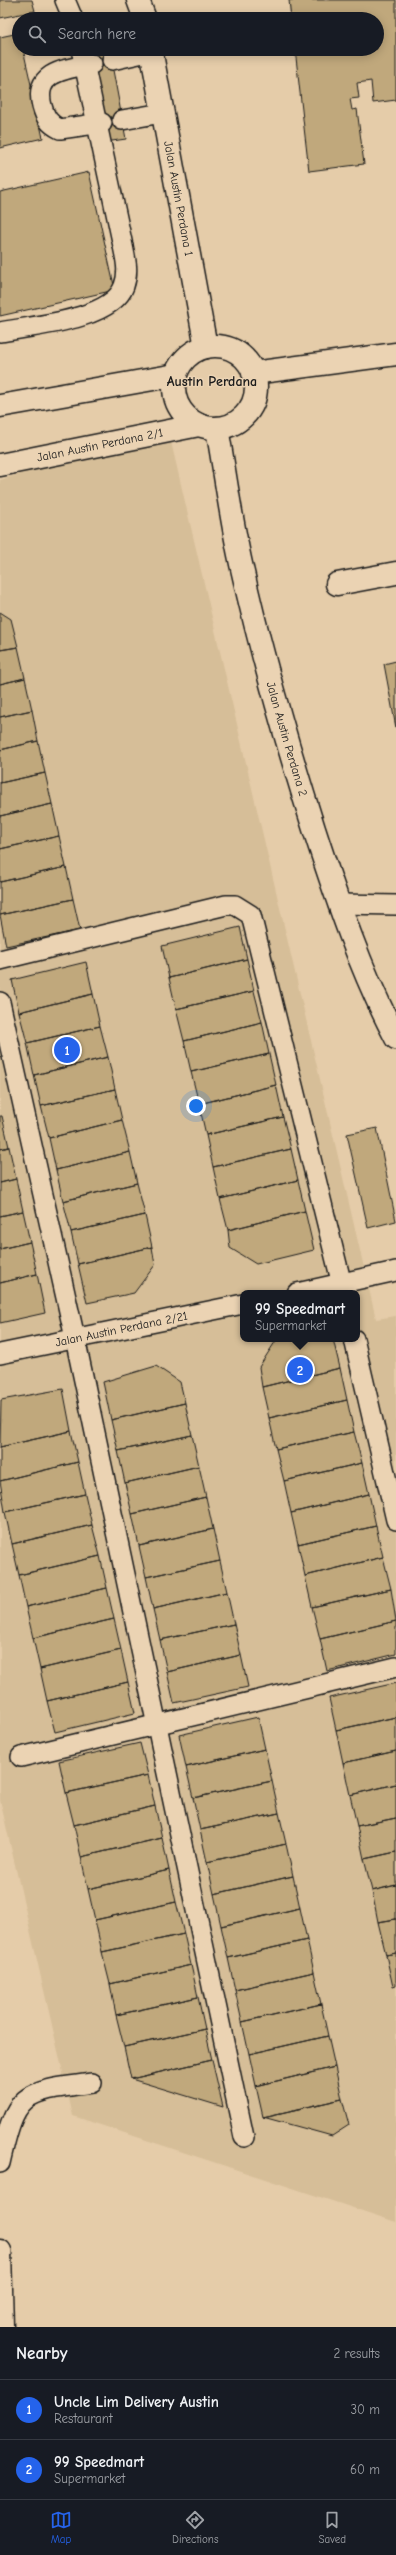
<!DOCTYPE html>
<style>
:root{--surface:#171b24;--page:#242831;--text:#f1f3f6;--muted:#9ea1a6;--line:#363941;--accent:#2563eb}
body{margin:0;font-family:"Comic Neue",sans-serif;background:var(--page);color:var(--text)}
.you{position:absolute;left:196px;top:1106px;width:14px;height:14px;margin:-10px;border:3px solid #fff;border-radius:50%;background:#1a73e8;box-shadow:0 0 0 6px #1a73e833}
.badge{display:grid;place-items:center;width:26px;height:26px;border-radius:50%;background:var(--accent);color:#fff;font-size:13px;font-weight:700}
.pin{position:absolute;translate:-50% -50%;border:2px solid #fff;box-shadow:0 1px 4px #0006}
.popup{position:absolute;left:240px;top:1290px;width:120px;height:52px;box-sizing:border-box;display:grid;place-content:center;border-radius:8px;background:var(--surface);filter:drop-shadow(0 1px 3px #0005);font-size:13px;white-space:nowrap;color:var(--muted)}
.popup b{font-size:15px;color:var(--text)}
.popup::after{content:'';position:absolute;left:50%;top:100%;margin-left:-8px;border:8px solid transparent;border-top-color:var(--surface)}
.list{margin:0;padding:0;list-style:none}
h2{display:flex;justify-content:space-between;align-items:center;height:52px;margin:0;padding:0 16px;font-size:17px}
h2 small{font-size:13px;font-weight:400;color:var(--muted)}
.list li{display:grid;grid-template-columns:26px 1fr auto;gap:12px;align-items:center;box-sizing:border-box;height:60px;padding:0 16px;border-top:1px solid var(--line)}
.list b{display:block;font-size:15px;white-space:nowrap}
.list p{margin:0;font-size:13px;white-space:nowrap;color:var(--muted)}
.list em{font-size:13px;font-style:normal;color:var(--muted)}
.icon{flex:none;width:22px;height:22px;fill:none;stroke:currentColor;stroke-width:2;stroke-linecap:round;stroke-linejoin:round}
.map{position:relative;flex:none;width:396px;height:2327px;overflow:hidden}
.search{position:absolute;background:var(--surface);box-shadow:0 2px 10px #0003;left:12px;right:12px;top:12px;height:44px;display:flex;align-items:center;gap:10px;box-sizing:border-box;padding:0 14px;border-radius:22px;color:var(--muted);font-size:15px}
.sheet{height:172px;background:var(--surface)}
nav{display:flex;justify-content:space-around;align-items:center;box-sizing:border-box;height:56px;border-top:1px solid var(--line);background:var(--surface);font-size:11px;color:var(--muted)}
nav a{display:grid;justify-items:center;gap:2px}
nav .on{color:var(--accent)}
.map>svg:first-child{display:block}
.built{fill:#d6be98;fill-rule:evenodd}
.building{fill:#c0a87b;stroke:#1c1c1c}
.lines{fill:none;stroke-linecap:round;stroke-linejoin:round}
.lane-casing{stroke:#1c1c1c;stroke-width:22}
.street-casing{stroke:#1c1c1c;stroke-width:25}
.secondary-casing{stroke:#1c1c1c;stroke-width:25}
.lane{stroke:#ebd3b3;stroke-width:19}
.street{stroke:#ebd3b3;stroke-width:22}
.secondary{stroke:#ebd3b3;stroke-width:22}
.labels{text-anchor:middle;dominant-baseline:central;stroke-width:3;stroke-linejoin:round;paint-order:stroke}
.street-label{font-size:12px;fill:#1c1c1c;stroke:#ebd3b3}
.quarter-label{font-size:14px;font-weight:bold;fill:#1c1c1c;stroke:#ebd3b3}
</style>
<div class="map">
<svg width="396" height="2327" viewBox="0 0 396 2327">
<rect width="100%" height="100%" fill="#e5cca9"/>
<filter id="ink" filterUnits="userSpaceOnUse"><feTurbulence type="fractalNoise" baseFrequency=".025" numOctaves="2"/><feDisplacementMap in="SourceGraphic" scale="8" xChannelSelector="R" yChannelSelector="G"/><feConvolveMatrix kernelMatrix="1 2 1 2 8 2 1 2 1" color-interpolation-filters="sRGB"/></filter>
<g filter="url(#ink)">
<path class="built" d="M 168,429 L 376,1319 L 396,1316 L 396,2222 L 73,2116 L 0,1800 L 0,480 ZM 243,1293 L 357,1293 L 357,1339 L 243,1339 Z"/>
<path class="building" d="M 0,0 L 32,0 L 35,11 L 0,18 Z
M 289,0 L 396,0 L 396,100 L 373,103 L 371,81 L 357,83 L 359,98 L 350,99 L 352,110 L 357,109 L 364,164 L 309,171 L 295,49 L 377,49 L 377,19 L 291,19 Z
M 19,33 L 19,49 L 23,49 L 43,138 L 0,148 L 0,37 Z
M 89,49 L 109,49 L 126,139 L 105,142 Z
M 89,172 L 115,290 L 0,316 L 0,192 Z
M 0,612 L 11,619 L 18,647 L 0,650 Z
M 18,647 L 25,678 L 0,684 L 0,650 Z
M 396,661 L 396,728 L 384,664 Z
M 25,678 L 32,710 L 0,717 L 0,684 Z
M 32,710 L 38,741 L 0,750 L 0,717 Z
M 38,741 L 45,773 L 0,783 L 0,750 Z
M 45,773 L 52,804 L 0,816 L 0,783 Z
M 52,804 L 59,836 L 0,849 L 0,816 Z
M 59,836 L 66,867 L 0,882 L 0,849 Z
M 66,867 L 73,899 L 0,915 L 0,882 Z
M 73,899 L 80,930 L 6,946 L 0,915 Z
M 240,927 L 247,959 L 169,978 L 162,946 Z
M 247,959 L 254,991 L 176,1009 L 169,978 Z
M 86,962 L 93,994 L 19,1012 L 12,980 Z
M 254,991 L 262,1022 L 184,1041 L 176,1009 Z
M 93,994 L 100,1026 L 27,1043 L 19,1012 Z
M 262,1022 L 269,1054 L 191,1072 L 184,1041 Z
M 100,1026 L 108,1057 L 34,1075 L 27,1043 Z
M 269,1054 L 276,1085 L 199,1104 L 191,1072 Z
M 108,1057 L 115,1089 L 41,1106 L 34,1075 Z
M 276,1085 L 283,1117 L 206,1135 L 199,1104 Z
M 115,1089 L 122,1120 L 49,1138 L 41,1106 Z
M 0,1116 L 2,1116 L 9,1147 L 0,1149 Z
M 283,1117 L 291,1149 L 213,1167 L 206,1135 Z
M 122,1120 L 130,1152 L 56,1170 L 49,1138 Z
M 377,1128 L 396,1221 L 368,1228 L 347,1134 Z
M 9,1147 L 16,1179 L 0,1183 L 0,1149 Z
M 291,1149 L 298,1180 L 220,1199 L 213,1167 Z
M 130,1152 L 137,1183 L 63,1201 L 56,1170 Z
M 16,1179 L 23,1211 L 0,1216 L 0,1183 Z
M 298,1180 L 305,1211 L 228,1230 L 220,1199 Z
M 137,1183 L 145,1215 L 71,1232 L 63,1201 Z
M 23,1211 L 30,1242 L 0,1249 L 0,1216 Z
M 305,1211 L 314,1250 L 256,1264 L 230,1248 L 228,1230 Z
M 145,1215 L 152,1247 L 78,1264 L 71,1232 Z
M 30,1242 L 37,1274 L 0,1283 L 0,1249 Z
M 152,1247 L 155,1265 L 134,1293 L 87,1303 L 78,1264 Z
M 37,1274 L 45,1313 L 0,1323 L 0,1283 Z
M 277,1339 L 333,1339 L 340,1368 L 262,1387 L 259,1367 Z
M 156,1366 L 180,1382 L 185,1403 L 111,1420 L 103,1382 Z
M 340,1368 L 347,1400 L 269,1418 L 262,1387 Z
M 63,1389 L 71,1431 L 0,1447 L 1,1400 Z
M 347,1400 L 354,1432 L 276,1449 L 269,1418 Z
M 185,1403 L 192,1435 L 118,1451 L 111,1420 Z
M 71,1431 L 78,1462 L 0,1481 L 0,1447 Z
M 354,1432 L 362,1463 L 284,1481 L 276,1449 Z
M 192,1435 L 199,1466 L 125,1483 L 118,1451 Z
M 78,1462 L 85,1494 L 5,1512 L 0,1481 Z
M 362,1463 L 369,1494 L 291,1513 L 284,1481 Z
M 199,1466 L 206,1497 L 132,1514 L 125,1483 Z
M 85,1494 L 92,1525 L 12,1544 L 5,1512 Z
M 369,1494 L 376,1526 L 298,1544 L 291,1513 Z
M 206,1497 L 213,1529 L 139,1546 L 132,1514 Z
M 92,1525 L 100,1556 L 19,1575 L 12,1544 Z
M 376,1526 L 383,1557 L 305,1576 L 298,1544 Z
M 213,1529 L 220,1561 L 146,1577 L 139,1546 Z
M 100,1556 L 107,1588 L 26,1607 L 19,1575 Z
M 383,1557 L 391,1589 L 312,1607 L 305,1576 Z
M 220,1561 L 227,1592 L 153,1609 L 146,1577 Z
M 107,1588 L 114,1619 L 33,1638 L 26,1607 Z
M 391,1589 L 396,1621 L 320,1639 L 312,1607 Z
M 227,1592 L 234,1624 L 160,1640 L 153,1609 Z
M 114,1619 L 121,1650 L 40,1669 L 33,1638 Z
M 396,1621 L 396,1654 L 327,1671 L 320,1639 Z
M 234,1624 L 241,1655 L 167,1672 L 160,1640 Z
M 121,1650 L 128,1682 L 47,1701 L 40,1669 Z
M 241,1655 L 248,1687 L 174,1703 L 167,1672 Z
M 128,1682 L 135,1713 L 55,1732 L 47,1701 Z
M 396,1683 L 396,1717 L 336,1730 L 329,1698 Z
M 258,1717 L 265,1749 L 186,1767 L 179,1735 Z
M 396,1717 L 396,1751 L 343,1763 L 336,1730 Z
M 140,1743 L 148,1775 L 66,1793 L 59,1761 Z
M 265,1749 L 272,1781 L 193,1798 L 186,1767 Z
M 396,1751 L 396,1784 L 350,1795 L 343,1763 Z
M 148,1775 L 155,1806 L 74,1825 L 66,1793 Z
M 272,1781 L 279,1813 L 200,1830 L 193,1798 Z
M 396,1784 L 396,1818 L 357,1826 L 350,1795 Z
M 155,1806 L 162,1838 L 81,1857 L 74,1825 Z
M 279,1813 L 286,1844 L 207,1862 L 200,1830 Z
M 396,1818 L 396,1852 L 364,1859 L 357,1826 Z
M 162,1838 L 169,1870 L 88,1889 L 81,1857 Z
M 286,1844 L 293,1876 L 214,1894 L 207,1862 Z
M 396,1852 L 396,1885 L 372,1891 L 364,1859 Z
M 169,1870 L 176,1902 L 95,1920 L 88,1889 Z
M 293,1876 L 300,1908 L 221,1926 L 214,1894 Z
M 396,1885 L 396,1919 L 378,1922 L 372,1891 Z
M 176,1902 L 184,1934 L 102,1952 L 95,1920 Z
M 300,1908 L 307,1940 L 228,1958 L 221,1926 Z
M 396,1919 L 396,1953 L 386,1955 L 378,1922 Z
M 184,1934 L 191,1965 L 110,1984 L 102,1952 Z
M 307,1940 L 314,1972 L 235,1990 L 228,1958 Z
M 396,1953 L 396,1986 L 393,1987 L 386,1955 Z
M 191,1965 L 198,1997 L 116,2015 L 110,1984 Z
M 314,1972 L 321,2004 L 242,2022 L 235,1990 Z
M 198,1997 L 205,2029 L 124,2047 L 116,2015 Z
M 321,2004 L 328,2036 L 249,2054 L 242,2022 Z
M 205,2029 L 212,2060 L 131,2079 L 124,2047 Z
M 328,2036 L 335,2067 L 256,2086 L 249,2054 Z
M 212,2060 L 223,2107 L 131,2079 Z
M 335,2067 L 342,2099 L 263,2117 L 256,2086 Z
M 342,2099 L 349,2125 L 332,2136 L 263,2117 Z"/>
<g class="lines">
<defs>
<g id="lane">
<path d="M 65,0 L 73,19"/>
<path d="M 112,60 L 152,51"/>
<path d="M 92,64 C 67,69 33,71 42,106 C 45,117 49,124 60,129 L 102,123"/>
<path d="M 122,120 L 162,113"/>
<path d="M 0,332 C 32,326 112,320 124,286 C 129,272 126,260 123,246 L 81,49"/>
<path d="M 339,904 L 396,905"/>
<path d="M 0,960 L 226,905 L 235,905 L 251,915 L 344,1293"/>
<path d="M 0,1002 L 75,1338 L 244,2137"/>
<path d="M 297,1293 L 396,1271"/>
<path d="M 354,1339 L 396,1520"/>
<path id="s1" d="M 0,1354 L 243,1304"/>
<path d="M 21,1757 L 396,1667"/>
<path d="M 0,2163 C 16,2092 21,2092 92,2083"/>
</g>
<g id="street">
<path d="M 138,0 L 145,19"/>
<path id="s2" d="M 151,49 L 206,347"/>
<path id="s3" d="M 217,428 C 225,473 231,519 241,564 C 261,653 286,741 314,829 C 337,900 361,972 396,1038"/>
<path d="M 337,584 L 396,573"/>
</g>
<g id="secondary">
<circle cx="215" cy="387" r="41"/>
<path d="M 253,373 L 396,354"/>
<path d="M 0,406 L 176,375"/>
<path id="s4" d="M 0,465 L 199,425"/>
<path d="M 0,2251 L 2,2327"/>
</g>
</defs>
<use href="#lane" class="lane-casing"/>
<use href="#street" class="street-casing"/>
<use href="#secondary" class="secondary-casing"/>
<use href="#lane" class="lane"/>
<use href="#street" class="street"/>
<use href="#secondary" class="secondary"/>
</g>
</g>
<g class="labels">
<g class="street-label">
<text stroke="none"><textPath href="#s2" startOffset="152">Jalan Austin Perdana 1</textPath></text>
<text stroke="none"><textPath href="#s4" startOffset="102">Jalan Austin Perdana 2/1</textPath></text>
<text stroke="none"><textPath href="#s3" startOffset="319">Jalan Austin Perdana 2</textPath></text>
<text stroke="none"><textPath href="#s1" startOffset="124">Jalan Austin Perdana 2/21</textPath></text>
</g>
<g class="quarter-label">
<text x="212" y="381">Austin Perdana</text>
</g>
</g>
</svg>
<div class="you"></div>
<div class="pin badge" style="left:67px;top:1050px">1</div>
<div class="pin badge" style="left:300px;top:1370px">2</div>
<div class="popup"><b>99 Speedmart</b>Supermarket</div>
<div class="search"><svg class="icon" aria-label="search" viewBox="0 0 24 24"><circle cx="10" cy="10" r="6"/><path d="M15 15l6 6"/></svg>Search here</div>
</div>
<section class="sheet">
<h2>Nearby<small>2 results</small></h2>
<ul class="list">
<li><span class="badge">1</span><div><b>Uncle Lim Delivery Austin</b><p>Restaurant</p></div><em>30 m</em></li>
<li><span class="badge">2</span><div><b>99 Speedmart</b><p>Supermarket</p></div><em>60 m</em></li>
</ul>
</section>
<nav>
<a class="on"><svg class="icon" aria-label="map" viewBox="0 0 24 24"><path d="M3 6l6-2 6 2 6-2v14l-6 2-6-2-6 2zM9 4v14M15 6v14"/></svg>Map</a>
<a><svg class="icon" aria-label="directions" viewBox="0 0 24 24"><path d="M12 3l9 9-9 9-9-9zM9 14v-3h6M13 9l2 2-2 2"/></svg>Directions</a>
<a><svg class="icon" aria-label="saved" viewBox="0 0 24 24"><path d="M7 4h10v16l-5-4-5 4z"/></svg>Saved</a>
</nav>
